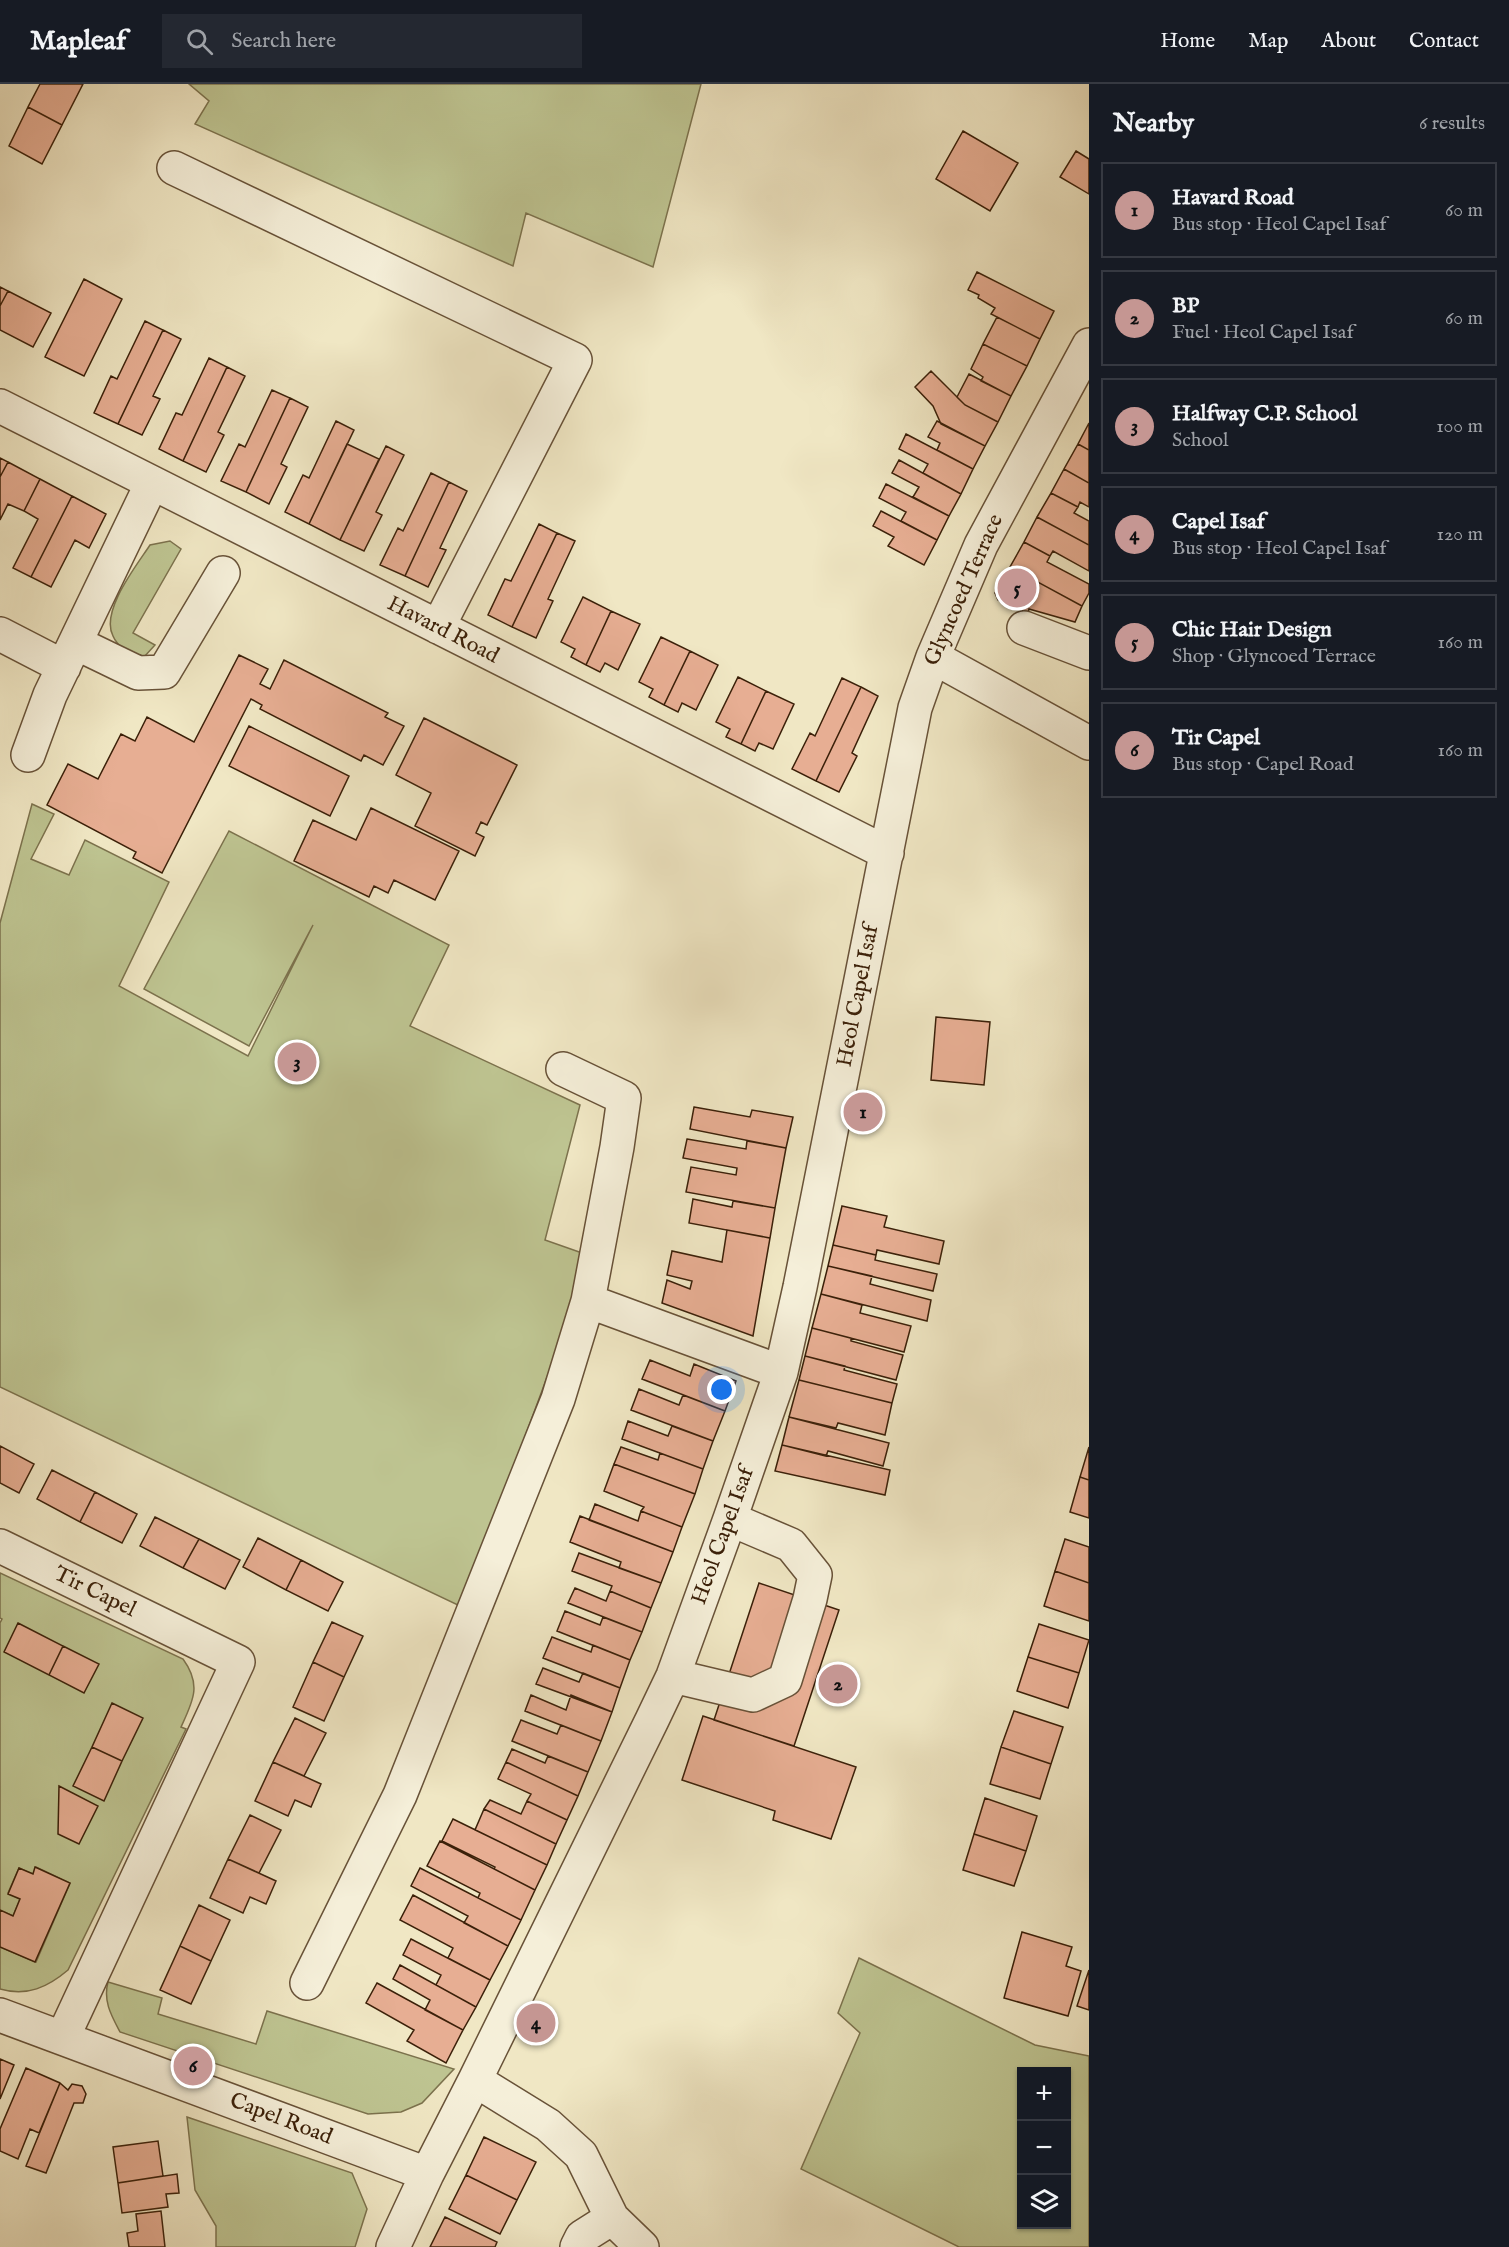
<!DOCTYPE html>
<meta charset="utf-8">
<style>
:root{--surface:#171b24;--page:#242831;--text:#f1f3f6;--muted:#9ea1a6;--line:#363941;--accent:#c59692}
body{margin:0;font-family:"IM FELL English",serif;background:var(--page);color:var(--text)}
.controls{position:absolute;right:18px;bottom:18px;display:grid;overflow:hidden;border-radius:0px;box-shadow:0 2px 4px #0004}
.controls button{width:54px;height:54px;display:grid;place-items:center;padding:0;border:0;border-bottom:2px solid var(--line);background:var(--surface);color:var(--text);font:30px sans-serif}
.you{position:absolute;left:722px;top:1306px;width:21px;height:21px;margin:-15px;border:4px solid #fff;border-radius:50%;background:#1a73e8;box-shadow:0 0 0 9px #1a73e833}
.badge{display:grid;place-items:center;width:39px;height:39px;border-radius:50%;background:var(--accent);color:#111;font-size:20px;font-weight:700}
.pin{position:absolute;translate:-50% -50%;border:3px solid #fff;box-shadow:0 2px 6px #0006}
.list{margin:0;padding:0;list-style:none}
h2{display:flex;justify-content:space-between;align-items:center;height:78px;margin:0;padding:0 24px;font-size:26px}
h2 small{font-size:20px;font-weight:400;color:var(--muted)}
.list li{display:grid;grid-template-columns:39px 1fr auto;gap:18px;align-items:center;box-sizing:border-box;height:96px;margin:0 12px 12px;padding:0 12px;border:2px solid var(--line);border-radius:0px}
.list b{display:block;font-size:22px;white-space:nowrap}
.list p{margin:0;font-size:20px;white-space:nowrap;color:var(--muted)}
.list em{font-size:20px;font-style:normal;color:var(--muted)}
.icon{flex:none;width:33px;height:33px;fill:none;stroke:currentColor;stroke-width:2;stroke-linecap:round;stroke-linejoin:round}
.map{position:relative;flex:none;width:1089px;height:2163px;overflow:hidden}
header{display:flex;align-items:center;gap:36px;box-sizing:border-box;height:84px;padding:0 30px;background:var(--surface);border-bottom:2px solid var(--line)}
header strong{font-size:28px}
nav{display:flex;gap:33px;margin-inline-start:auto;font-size:21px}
.search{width:420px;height:54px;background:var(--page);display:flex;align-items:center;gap:15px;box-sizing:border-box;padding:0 21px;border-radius:0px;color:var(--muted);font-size:22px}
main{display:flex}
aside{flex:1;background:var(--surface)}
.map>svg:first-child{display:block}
.green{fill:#bec491;stroke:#7c724d;stroke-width:1.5;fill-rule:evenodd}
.building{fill:#e7ae93;stroke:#3b2009;stroke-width:1.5}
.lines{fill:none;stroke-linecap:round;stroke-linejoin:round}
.minor-casing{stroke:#685238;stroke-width:36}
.minor{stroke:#f5efd9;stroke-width:33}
.labels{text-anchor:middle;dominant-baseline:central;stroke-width:6;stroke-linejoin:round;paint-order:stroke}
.street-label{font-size:22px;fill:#3b2009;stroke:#f5efd9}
</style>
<header>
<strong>Mapleaf</strong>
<div class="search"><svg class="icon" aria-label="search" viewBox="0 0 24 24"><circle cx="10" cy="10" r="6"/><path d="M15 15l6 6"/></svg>Search here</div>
<nav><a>Home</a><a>Map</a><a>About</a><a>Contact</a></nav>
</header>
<main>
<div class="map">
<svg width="1089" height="2163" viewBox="0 0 1089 2163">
<rect width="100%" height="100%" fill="#f0e7c4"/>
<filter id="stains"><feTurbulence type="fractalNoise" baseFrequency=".00333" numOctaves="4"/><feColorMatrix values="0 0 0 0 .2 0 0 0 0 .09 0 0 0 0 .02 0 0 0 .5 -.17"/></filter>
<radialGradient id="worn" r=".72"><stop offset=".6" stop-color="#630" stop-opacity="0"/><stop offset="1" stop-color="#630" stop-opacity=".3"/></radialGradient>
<path class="green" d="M 189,0 L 701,0 L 653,183 L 526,129 L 513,182 L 195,40 L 209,17 Z
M 170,457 L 181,465 L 133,549 L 155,561 L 144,573 L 131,573 C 125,567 116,560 113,552 C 100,527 137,481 150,461 Z
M 32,720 L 54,730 L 31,775 L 69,791 L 85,756 L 169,798 L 119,902 L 248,972 L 313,841 L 249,962 L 144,905 L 229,747 L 449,861 L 410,942 L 580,1021 L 545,1156 L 585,1170 L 570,1231 L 462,1523 L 0,1303 L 0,839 Z
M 0,1489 L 183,1575 C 202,1601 193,1617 181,1643 L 186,1645 L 68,1886 C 48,1903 27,1913 0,1905 L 0,1863 L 36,1878 L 70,1799 L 36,1783 L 33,1790 L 19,1784 L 8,1809 L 20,1815 L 13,1832 L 0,1826 L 0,1539 L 2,1535 L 0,1534 Z
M 859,1874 L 1035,1961 L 1089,1972 L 1089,2163 L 959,2163 L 801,2085 L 860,1949 L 838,1929 ZM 1022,1988 L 1066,1988 L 1066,2140 L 1022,2140 Z
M 108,1898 L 162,1914 L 158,1930 L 256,1960 L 267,1927 L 454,1985 L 422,2019 L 401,2028 L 368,2030 L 120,1948 C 111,1931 103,1917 108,1898 Z
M 187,2033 L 352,2089 L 367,2125 L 355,2163 L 216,2163 L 216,2142 L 195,2106 Z"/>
<path class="building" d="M 40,0 L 83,0 L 62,41 L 28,23 Z
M 28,23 L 62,41 L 42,80 L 9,62 Z
M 963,47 L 1018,79 L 990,127 L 936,95 Z
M 1076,67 L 1089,75 L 1089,110 L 1060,93 Z
M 977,188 L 1054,227 L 1040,255 L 991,230 L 995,224 L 978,214 L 979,211 L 968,206 Z
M 84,195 L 122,215 L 84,292 L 45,273 Z
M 0,203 L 8,207 L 0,222 Z
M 8,207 L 51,229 L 33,263 L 0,246 L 0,222 Z
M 997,233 L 1040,255 L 1027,282 L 983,260 Z
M 145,237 L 163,246 L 118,340 L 94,329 L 111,292 L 117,295 Z
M 163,246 L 181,255 L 153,312 L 160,315 L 142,351 L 118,340 Z
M 983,260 L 1027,282 L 1011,312 L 981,297 L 983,293 L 971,285 Z
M 209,274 L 227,283 L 183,377 L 159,365 L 176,329 L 182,331 Z
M 227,283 L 245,292 L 218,348 L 224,351 L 206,388 L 183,377 Z
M 931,287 L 965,321 L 998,338 L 985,362 L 941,340 L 933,322 L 915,303 Z
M 969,290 L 1011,312 L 998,338 L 965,321 L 957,313 Z
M 272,306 L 290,314 L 246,408 L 221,397 L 239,360 L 245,363 Z
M 290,314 L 308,323 L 281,380 L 287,383 L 269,420 L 246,408 Z
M 336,337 L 354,346 L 309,440 L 285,428 L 303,391 L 309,394 Z
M 937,337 L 985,362 L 973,385 L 937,366 L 940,359 L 928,353 Z
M 1089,339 L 1089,366 L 1078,360 Z
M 906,350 L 973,385 L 961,410 L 923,389 L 928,380 L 899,365 Z
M 347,360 L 379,375 L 340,456 L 309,440 Z
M 1078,360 L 1089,366 L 1089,399 L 1064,385 Z
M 386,362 L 404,371 L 376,428 L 382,431 L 364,467 L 340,456 Z
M 0,374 L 8,378 L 0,393 Z
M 899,376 L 961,410 L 949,432 L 913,413 L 919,403 L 892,389 Z
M 8,378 L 40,395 L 24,427 L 8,420 L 0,436 L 0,393 Z
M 1064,385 L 1089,399 L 1089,423 L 1080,418 L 1078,423 L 1051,409 Z
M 431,389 L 449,398 L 405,492 L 380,481 L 398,444 L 403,447 Z
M 40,395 L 72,412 L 31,493 L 13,484 L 38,435 L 24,427 Z
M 449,398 L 467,407 L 440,464 L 446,466 L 428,503 L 405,492 Z
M 886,400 L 949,432 L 937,456 L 901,437 L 906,428 L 879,414 Z
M 1051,409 L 1078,423 L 1074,429 L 1089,437 L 1089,461 L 1037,433 Z
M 72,412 L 106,430 L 89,464 L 75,456 L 51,503 L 31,493 Z
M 881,427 L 937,456 L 924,481 L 888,462 L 894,453 L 873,442 Z
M 1037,433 L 1089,461 L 1089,487 L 1053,467 L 1050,472 L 1024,458 Z
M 539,440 L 557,449 L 512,543 L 488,531 L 505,495 L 511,497 Z
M 557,449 L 575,457 L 548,515 L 553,517 L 536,554 L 512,543 Z
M 1024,458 L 1050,472 L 1047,478 L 1089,500 L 1089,509 L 1082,522 L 1010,483 Z
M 1010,483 L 1082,522 L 1075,538 L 1029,525 L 1028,529 L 998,516 L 995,509 Z
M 583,513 L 611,527 L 586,581 L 571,573 L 575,565 L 561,558 Z
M 611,527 L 640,540 L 618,586 L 605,579 L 600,588 L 586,581 Z
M 661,553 L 690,567 L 664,621 L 649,613 L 653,605 L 639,598 Z
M 690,567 L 718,581 L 696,626 L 682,619 L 678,628 L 664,621 Z
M 239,571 L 268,585 L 260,600 L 270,605 L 284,576 L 388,629 L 385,633 L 404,642 L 383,681 L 364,671 L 361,677 L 260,625 L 262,621 L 251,615 L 162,789 L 133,774 L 136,768 L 47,721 L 68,680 L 98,695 L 121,650 L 135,657 L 147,633 L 194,658 Z
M 738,593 L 766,607 L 741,660 L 726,653 L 730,645 L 716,638 Z
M 842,594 L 861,603 L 816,697 L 792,685 L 810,649 L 815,652 Z
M 861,603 L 878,612 L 852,669 L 857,672 L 839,708 L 816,697 Z
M 766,607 L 794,620 L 773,665 L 759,659 L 755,667 L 741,660 Z
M 424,634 L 517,681 L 487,741 L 481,738 L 476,749 L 484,753 L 475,772 L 415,742 L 431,709 L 396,691 Z
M 249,642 L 349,692 L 330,732 L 229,682 Z
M 371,724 L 459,767 L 435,816 L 394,796 L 388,809 L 374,802 L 369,813 L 294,777 L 313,736 L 356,756 Z
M 936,933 L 990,938 L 984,1001 L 931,996 Z
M 694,1023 L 750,1033 L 752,1026 L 793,1033 L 786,1064 L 690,1045 Z
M 687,1055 L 746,1065 L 747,1057 L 786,1064 L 775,1124 L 686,1108 L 691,1083 L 736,1091 L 737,1084 L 683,1074 Z
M 693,1115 L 732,1123 L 733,1117 L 775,1124 L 770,1154 L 689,1139 Z
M 842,1122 L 887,1132 L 884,1143 L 944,1157 L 939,1180 L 877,1166 L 876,1171 L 833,1161 Z
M 727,1146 L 770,1154 L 753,1252 L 662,1219 L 667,1196 L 690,1205 L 692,1197 L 667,1191 L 672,1167 L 722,1178 Z
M 833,1161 L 876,1171 L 875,1176 L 937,1190 L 933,1207 L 828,1182 Z
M 828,1182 L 872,1192 L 870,1200 L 931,1216 L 927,1237 L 821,1210 Z
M 821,1210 L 862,1221 L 860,1229 L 911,1242 L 904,1268 L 812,1244 Z
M 812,1244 L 851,1254 L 851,1257 L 903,1271 L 896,1296 L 805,1272 Z
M 805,1272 L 845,1282 L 844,1286 L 897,1300 L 892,1319 L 799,1296 Z
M 650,1276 L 690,1292 L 694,1280 L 736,1297 L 725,1327 L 642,1295 Z
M 799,1296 L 892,1319 L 885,1351 L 838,1339 L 836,1344 L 789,1333 Z
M 639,1305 L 679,1321 L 683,1311 L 725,1327 L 713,1357 L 631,1326 Z
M 789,1333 L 889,1359 L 883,1382 L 828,1367 L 826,1372 L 782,1361 Z
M 628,1337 L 668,1352 L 672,1342 L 713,1357 L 703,1385 L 622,1355 Z
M 782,1361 L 890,1386 L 885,1411 L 775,1387 Z
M 0,1362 L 34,1380 L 19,1409 L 0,1399 Z
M 621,1363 L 658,1376 L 660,1369 L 703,1385 L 695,1410 L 614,1380 Z
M 1089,1363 L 1089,1396 L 1080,1393 Z
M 614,1380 L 695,1410 L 682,1443 L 641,1427 L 644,1423 L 604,1407 Z
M 52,1386 L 95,1408 L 80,1438 L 37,1415 Z
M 1080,1393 L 1089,1396 L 1089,1434 L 1070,1428 Z
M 95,1408 L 137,1430 L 122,1459 L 80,1438 Z
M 595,1420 L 638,1437 L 641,1427 L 682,1443 L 673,1468 L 589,1436 Z
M 580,1432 L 673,1468 L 661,1499 L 619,1484 L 621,1478 L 570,1458 Z
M 155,1433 L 199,1455 L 183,1484 L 140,1462 Z
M 258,1454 L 301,1476 L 286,1506 L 243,1483 Z
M 199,1455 L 240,1476 L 225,1505 L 183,1484 Z
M 1065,1455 L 1089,1463 L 1089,1499 L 1055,1487 Z
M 579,1469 L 661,1499 L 651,1524 L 610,1507 L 612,1502 L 572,1487 Z
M 301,1476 L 343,1498 L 328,1527 L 286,1506 Z
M 1055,1487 L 1089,1499 L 1089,1537 L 1044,1522 Z
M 759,1499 L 839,1526 L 794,1662 L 714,1636 Z
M 575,1504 L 606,1517 L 610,1507 L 651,1524 L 642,1548 L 568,1519 Z
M 565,1527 L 600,1541 L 603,1533 L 642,1548 L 630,1576 L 557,1547 Z
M 332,1538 L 363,1552 L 344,1593 L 313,1578 Z
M 18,1539 L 63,1562 L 49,1591 L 4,1568 Z
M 1039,1540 L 1089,1556 L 1079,1589 L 1028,1573 Z
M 552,1553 L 591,1568 L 593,1561 L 630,1576 L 620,1604 L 543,1574 Z
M 63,1562 L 99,1580 L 84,1609 L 49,1591 Z
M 1028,1573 L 1079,1589 L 1068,1624 L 1017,1607 Z
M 313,1578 L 344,1593 L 324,1637 L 293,1623 Z
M 543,1584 L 579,1598 L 583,1589 L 620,1604 L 612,1628 L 536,1600 Z
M 531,1611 L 566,1626 L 571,1611 L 612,1628 L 601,1657 L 525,1627 Z
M 112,1619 L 143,1634 L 122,1677 L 92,1663 Z
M 1014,1627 L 1063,1643 L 1051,1680 L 1001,1663 Z
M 703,1632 L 856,1683 L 831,1755 L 773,1736 L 775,1727 L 682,1696 Z
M 295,1634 L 326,1649 L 304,1692 L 273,1678 Z
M 521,1636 L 557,1650 L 561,1641 L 601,1657 L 588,1688 L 512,1657 Z
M 92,1663 L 122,1677 L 104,1717 L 73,1702 Z
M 1001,1663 L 1051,1680 L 1040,1715 L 990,1700 Z
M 512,1665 L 545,1679 L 548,1672 L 588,1688 L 578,1712 L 506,1678 Z
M 273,1678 L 321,1700 L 311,1723 L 295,1716 L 288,1732 L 255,1717 Z
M 506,1678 L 578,1712 L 567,1736 L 527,1717 L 531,1710 L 498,1695 Z
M 59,1702 L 98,1722 L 79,1760 L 58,1750 Z
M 985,1714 L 1037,1732 L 1026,1767 L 974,1750 Z
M 490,1716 L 521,1730 L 527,1717 L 567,1736 L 556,1760 L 484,1725 Z
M 484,1725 L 556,1760 L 547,1781 L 475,1746 Z
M 250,1731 L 281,1746 L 259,1789 L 228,1775 Z
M 453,1735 L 547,1781 L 535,1806 L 494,1785 L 495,1783 L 442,1757 Z
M 974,1750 L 1026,1767 L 1014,1802 L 963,1786 Z
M 440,1757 L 535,1806 L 521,1836 L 478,1814 L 480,1809 L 427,1782 Z
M 228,1775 L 276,1797 L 266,1820 L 250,1813 L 243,1829 L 210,1814 Z
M 35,1783 L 70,1799 L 35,1878 L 0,1863 L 0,1826 L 13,1832 L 20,1815 L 8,1810 L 19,1784 L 33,1790 Z
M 420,1784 L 521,1836 L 508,1862 L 464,1839 L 468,1832 L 411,1802 Z
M 413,1811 L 508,1862 L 490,1896 L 448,1874 L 453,1864 L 400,1836 Z
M 199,1821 L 230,1836 L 211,1877 L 180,1862 Z
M 1022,1848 L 1072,1863 L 1066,1882 L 1081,1887 L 1068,1932 L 1004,1914 Z
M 411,1855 L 490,1896 L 476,1923 L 436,1901 L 441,1891 L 403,1871 Z
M 180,1862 L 211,1877 L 191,1920 L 160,1906 Z
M 400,1881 L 476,1923 L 463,1946 L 425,1926 L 430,1916 L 393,1895 Z
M 1089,1886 L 1089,1926 L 1077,1922 Z
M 377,1899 L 463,1946 L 446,1979 L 407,1957 L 414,1946 L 366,1919 Z
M 0,1975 L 14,1981 L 0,2015 Z
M 26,1984 L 60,1999 L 39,2049 L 30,2045 L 18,2075 L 0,2067 L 0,2045 Z
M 60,1999 L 68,2006 L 72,2000 L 82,2002 L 86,2010 L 83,2019 L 74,2019 L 46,2089 L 26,2082 Z
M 484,2053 L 536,2078 L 517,2116 L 466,2091 Z
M 158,2057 L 163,2092 L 118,2099 L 113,2063 Z
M 177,2090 L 179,2109 L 166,2110 L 168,2123 L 122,2129 L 118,2099 Z
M 466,2091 L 517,2116 L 500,2150 L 449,2125 Z
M 161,2127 L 165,2163 L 129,2163 L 127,2149 L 138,2147 L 136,2130 Z
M 445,2133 L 497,2158 L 495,2163 L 430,2163 Z"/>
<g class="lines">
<defs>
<path id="minor" d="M 174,84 L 575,276 L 438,543
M 0,322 L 887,769
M 1024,544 L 1089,569
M 0,550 L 64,583
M 76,559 L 138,589 L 164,588 L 223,489
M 933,573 L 1089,659
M 28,671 L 50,611 L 152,399
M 588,1217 L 781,1288
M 0,1462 L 238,1578 L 63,1953
M 673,1592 L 753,1611 L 785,1596 L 810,1515 L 815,1491 L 791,1461 L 730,1435
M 307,1899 L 400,1711 L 558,1315 L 588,1217 L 617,1063 L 624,1014 L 563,985
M 0,1931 L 427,2090
M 475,1996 L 548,2041 L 581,2071 L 612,2134 L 642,2163
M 393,2163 L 427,2090 L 475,1996 L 652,1636 L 673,1592 L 730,1435 L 781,1288 L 800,1203 L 915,624 L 933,573 L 981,461 L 1089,261
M 577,2163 L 582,2153 L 612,2134"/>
</defs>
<use href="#minor" class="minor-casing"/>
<use href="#minor" class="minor"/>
</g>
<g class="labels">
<g class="street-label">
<text transform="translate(964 506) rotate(-66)">Glyncoed Terrace</text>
<text transform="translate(443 546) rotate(27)">Havard Road</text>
<text transform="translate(858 912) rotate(-79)">Heol Capel Isaf</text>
<text transform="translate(723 1452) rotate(-70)">Heol Capel Isaf</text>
<text transform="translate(95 1508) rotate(26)">Tir Capel</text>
<text transform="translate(281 2035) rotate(21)">Capel Road</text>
</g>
</g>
<rect width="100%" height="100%" filter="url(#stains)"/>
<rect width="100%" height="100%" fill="url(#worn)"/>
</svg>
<div class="controls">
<button>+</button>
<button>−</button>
<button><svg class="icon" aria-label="layers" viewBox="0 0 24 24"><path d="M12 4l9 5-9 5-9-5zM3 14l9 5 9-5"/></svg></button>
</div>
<div class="you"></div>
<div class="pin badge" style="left:863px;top:1028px">1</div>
<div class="pin badge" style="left:838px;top:1600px">2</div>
<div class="pin badge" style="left:297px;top:978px">3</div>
<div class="pin badge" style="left:536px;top:1939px">4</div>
<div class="pin badge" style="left:1017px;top:504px">5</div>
<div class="pin badge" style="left:193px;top:1982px">6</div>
</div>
<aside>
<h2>Nearby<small>6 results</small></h2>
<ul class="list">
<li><span class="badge">1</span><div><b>Havard Road</b><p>Bus stop · Heol Capel Isaf</p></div><em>60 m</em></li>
<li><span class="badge">2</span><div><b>BP</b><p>Fuel · Heol Capel Isaf</p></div><em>60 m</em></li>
<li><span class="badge">3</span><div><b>Halfway C.P. School</b><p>School</p></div><em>100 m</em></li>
<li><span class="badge">4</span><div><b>Capel Isaf</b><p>Bus stop · Heol Capel Isaf</p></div><em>120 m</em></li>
<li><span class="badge">5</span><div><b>Chic Hair Design</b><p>Shop · Glyncoed Terrace</p></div><em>160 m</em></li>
<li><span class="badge">6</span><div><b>Tir Capel</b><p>Bus stop · Capel Road</p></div><em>160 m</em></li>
</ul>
</aside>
</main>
